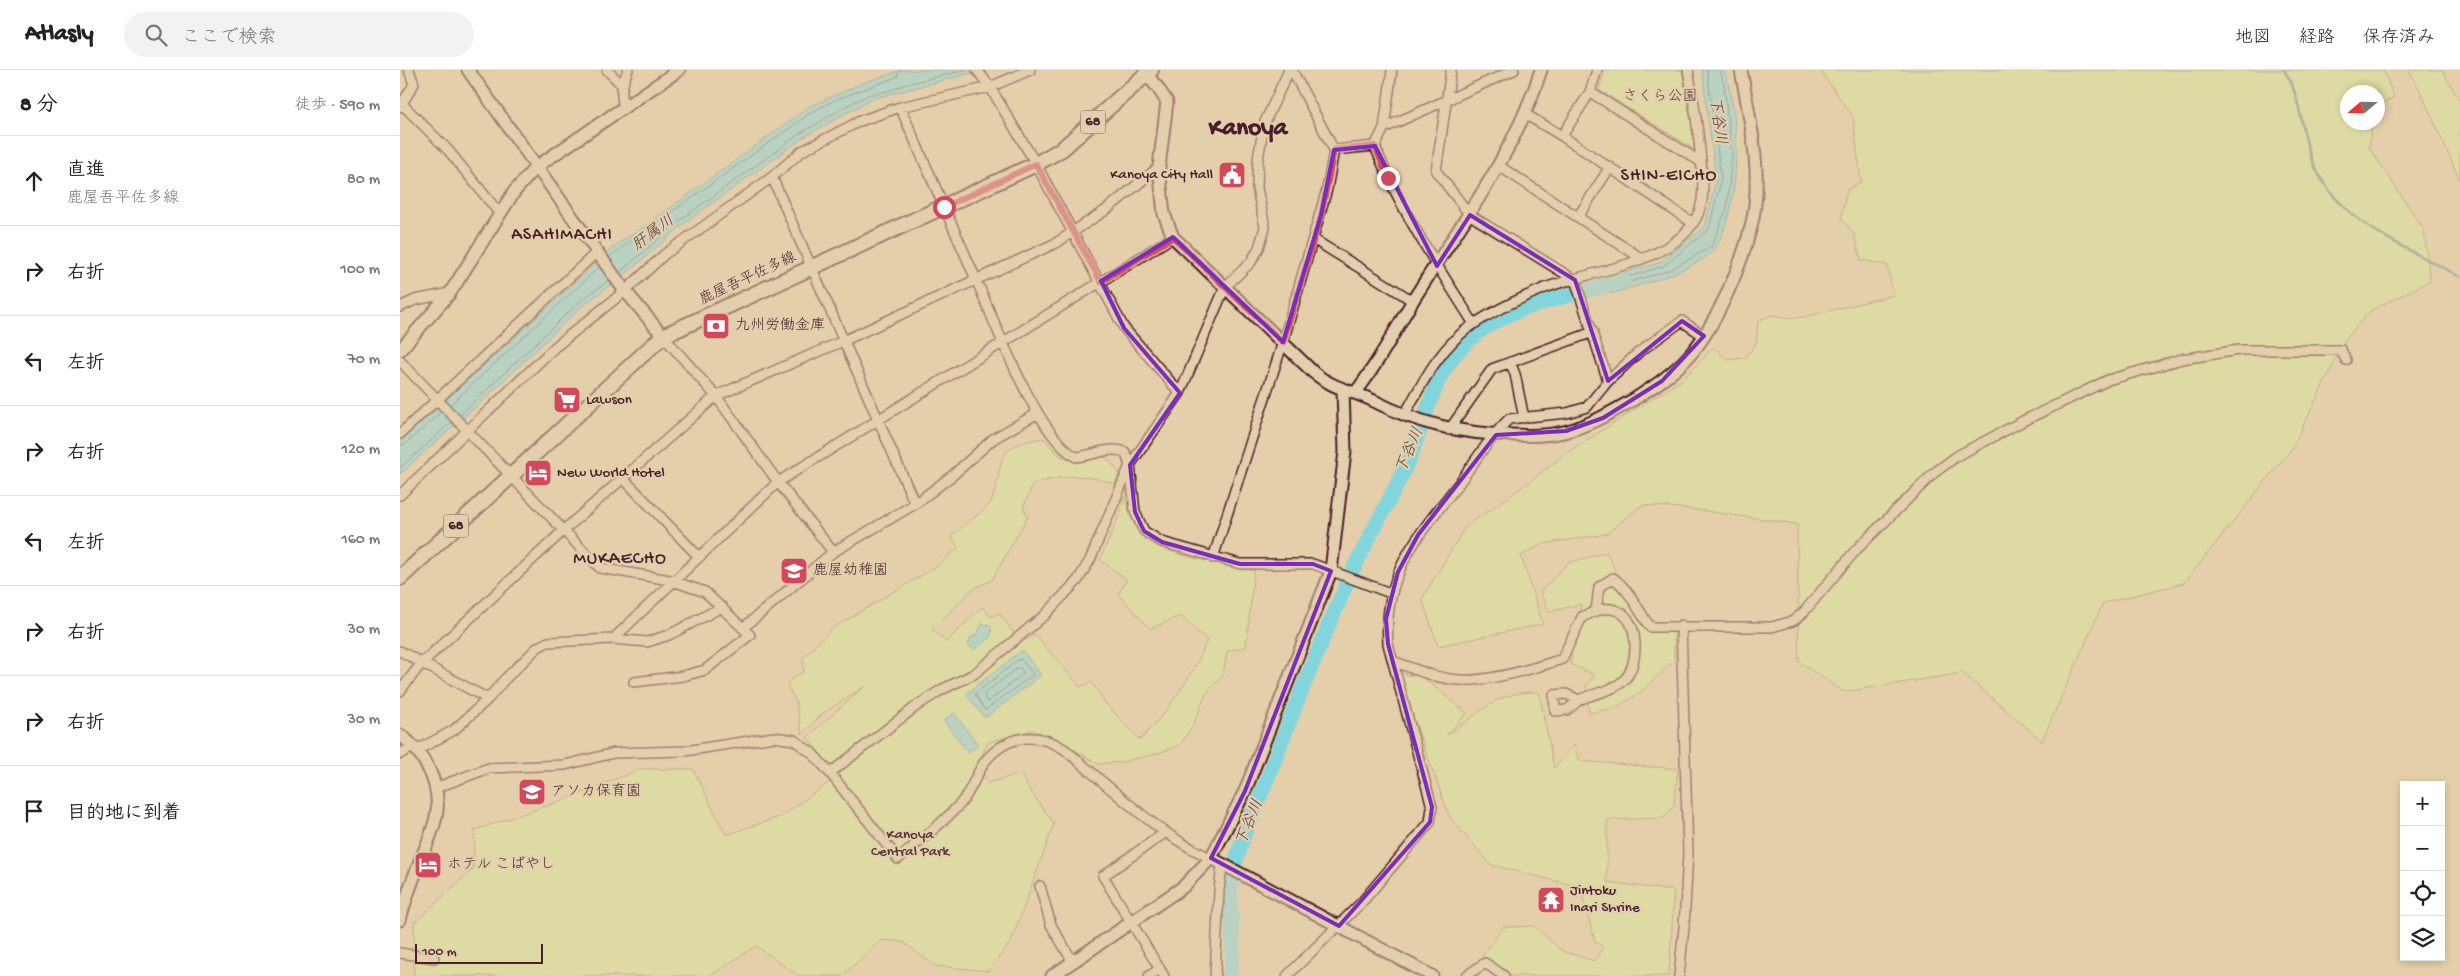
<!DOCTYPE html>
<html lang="ja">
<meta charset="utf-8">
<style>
:root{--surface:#fff;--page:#f2f2f2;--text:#222;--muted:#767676;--line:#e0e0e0}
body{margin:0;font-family:"Gochi Hand","Klee One",sans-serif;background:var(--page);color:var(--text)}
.controls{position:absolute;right:15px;bottom:15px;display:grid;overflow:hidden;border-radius:0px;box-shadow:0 2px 8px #0003}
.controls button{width:45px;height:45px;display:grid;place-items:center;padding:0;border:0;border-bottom:1px solid var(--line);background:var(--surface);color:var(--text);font:25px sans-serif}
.compass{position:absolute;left:1940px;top:15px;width:45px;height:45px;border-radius:50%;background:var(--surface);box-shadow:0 2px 8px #0003;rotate:250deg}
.scale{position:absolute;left:15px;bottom:12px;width:128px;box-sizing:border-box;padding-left:5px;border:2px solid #4a1f2b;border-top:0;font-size:14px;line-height:18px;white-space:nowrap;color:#4a1f2b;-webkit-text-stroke:4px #e2cfad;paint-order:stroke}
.stop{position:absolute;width:15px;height:15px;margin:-11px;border:4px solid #d1495b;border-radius:50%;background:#fff}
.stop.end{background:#d1495b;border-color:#fff;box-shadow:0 1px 5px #0008}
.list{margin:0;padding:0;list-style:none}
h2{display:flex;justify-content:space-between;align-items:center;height:65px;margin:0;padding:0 20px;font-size:21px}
h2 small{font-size:16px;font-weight:400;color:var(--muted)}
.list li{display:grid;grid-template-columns:32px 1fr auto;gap:15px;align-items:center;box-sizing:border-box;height:90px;padding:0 20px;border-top:1px solid var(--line)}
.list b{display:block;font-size:19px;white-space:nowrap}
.list p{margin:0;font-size:16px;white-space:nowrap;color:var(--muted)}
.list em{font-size:16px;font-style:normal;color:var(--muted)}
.icon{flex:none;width:28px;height:28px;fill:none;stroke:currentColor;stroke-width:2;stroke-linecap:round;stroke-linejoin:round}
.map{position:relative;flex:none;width:2060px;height:906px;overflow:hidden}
header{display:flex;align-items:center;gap:30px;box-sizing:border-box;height:70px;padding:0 25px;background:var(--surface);border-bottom:1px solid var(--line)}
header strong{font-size:24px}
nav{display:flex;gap:28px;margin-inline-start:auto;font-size:18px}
.search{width:350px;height:45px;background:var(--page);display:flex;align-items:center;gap:12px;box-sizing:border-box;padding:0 18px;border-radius:28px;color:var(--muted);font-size:19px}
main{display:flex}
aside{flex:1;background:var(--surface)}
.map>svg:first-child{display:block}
.green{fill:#d6e699;stroke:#908262}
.water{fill:#83d5dc;stroke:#6c8c95}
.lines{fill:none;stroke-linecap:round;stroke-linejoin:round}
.shore{stroke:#616872;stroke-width:1}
.stream{stroke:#6c8c95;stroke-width:2.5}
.river{stroke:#83d5dc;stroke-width:15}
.minor-casing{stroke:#4a1f2b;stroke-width:12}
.tertiary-casing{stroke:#4a1f2b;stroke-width:15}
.primary-casing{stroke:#4a1f2b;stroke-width:18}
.minor{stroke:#e2cfad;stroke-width:9}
.tertiary{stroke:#e2cfad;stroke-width:11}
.primary{stroke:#e2cfad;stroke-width:14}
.route{stroke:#d1495b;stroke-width:6}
.marked{fill:none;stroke:#7b2cbf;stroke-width:4;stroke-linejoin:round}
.labels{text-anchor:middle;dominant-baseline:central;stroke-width:4.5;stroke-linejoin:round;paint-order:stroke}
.shield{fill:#e2cfad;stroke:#785452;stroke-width:1}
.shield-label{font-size:14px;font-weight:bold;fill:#4a1f2b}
.park-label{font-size:15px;fill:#583336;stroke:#e2cfad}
.poi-label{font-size:15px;fill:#4a1f2b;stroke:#e2cfad;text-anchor:start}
.street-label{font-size:15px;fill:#4a1f2b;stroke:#e2cfad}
.water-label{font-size:16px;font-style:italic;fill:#533a46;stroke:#e2cfad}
.quarter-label{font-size:18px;letter-spacing:1px;fill:#4a1f2b;stroke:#e2cfad}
.town-label{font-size:25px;font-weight:bold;fill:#4a1f2b;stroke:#e2cfad}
</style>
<header>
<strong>Atlasly</strong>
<div class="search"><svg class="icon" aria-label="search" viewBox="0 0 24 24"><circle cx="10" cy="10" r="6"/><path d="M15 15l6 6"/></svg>ここで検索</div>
<nav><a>地図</a><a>経路</a><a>保存済み</a></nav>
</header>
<main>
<aside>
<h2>8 分<small>徒歩 · 590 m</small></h2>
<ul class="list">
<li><svg class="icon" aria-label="ahead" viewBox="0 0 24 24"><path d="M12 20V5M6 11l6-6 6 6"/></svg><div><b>直進</b><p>鹿屋吾平佐多線</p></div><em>80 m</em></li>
<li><svg class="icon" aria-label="right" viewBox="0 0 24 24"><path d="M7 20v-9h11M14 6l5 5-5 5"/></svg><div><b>右折</b></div><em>100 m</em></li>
<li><svg class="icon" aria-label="left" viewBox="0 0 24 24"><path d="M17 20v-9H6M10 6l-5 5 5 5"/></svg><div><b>左折</b></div><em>70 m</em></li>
<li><svg class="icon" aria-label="right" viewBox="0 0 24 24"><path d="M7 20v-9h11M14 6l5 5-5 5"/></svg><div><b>右折</b></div><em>120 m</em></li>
<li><svg class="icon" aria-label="left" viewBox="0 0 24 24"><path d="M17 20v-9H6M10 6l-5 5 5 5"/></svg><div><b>左折</b></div><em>160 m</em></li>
<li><svg class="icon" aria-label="right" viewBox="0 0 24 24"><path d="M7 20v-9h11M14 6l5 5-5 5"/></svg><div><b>右折</b></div><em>30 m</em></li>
<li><svg class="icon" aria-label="right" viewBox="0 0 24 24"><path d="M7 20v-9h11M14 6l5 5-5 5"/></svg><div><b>右折</b></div><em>30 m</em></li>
<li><svg class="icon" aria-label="arrive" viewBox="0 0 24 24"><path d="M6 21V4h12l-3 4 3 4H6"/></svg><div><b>目的地に到着</b></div></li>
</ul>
</aside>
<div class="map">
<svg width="2060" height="906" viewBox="0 0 2060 906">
<rect width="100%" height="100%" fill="#e5cfab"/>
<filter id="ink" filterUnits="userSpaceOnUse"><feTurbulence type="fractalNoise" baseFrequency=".02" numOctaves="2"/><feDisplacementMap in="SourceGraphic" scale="10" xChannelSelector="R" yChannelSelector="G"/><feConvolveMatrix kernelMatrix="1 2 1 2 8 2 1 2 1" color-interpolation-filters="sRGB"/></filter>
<g filter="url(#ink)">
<path class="green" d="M 1205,0 L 1282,0 L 1296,80 L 1199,20 Z
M 1420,0 L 1983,0 L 1994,27 L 1978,37 L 1978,22 L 1948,22 L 1948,52 L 1972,53 L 1969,77 L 2024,160 L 2030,211 L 1970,241 L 1946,268 L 1893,377 L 1784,513 L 1703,533 L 1642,671 L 1563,603 L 1444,622 L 1399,592 L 1397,454 L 1283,438 L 1242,435 L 1206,464 L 1142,474 L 1121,486 L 1143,554 L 1038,576 L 1022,529 L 1065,457 L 1127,414 L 1166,383 L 1282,310 L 1314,277 L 1328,290 L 1345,288 L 1356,274 L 1358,251 L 1372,245 L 1389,248 L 1404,247 L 1494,225 L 1487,195 L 1461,190 L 1454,164 L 1441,148 L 1447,120 L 1461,112 L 1453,47 Z
M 2009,0 L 2042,0 L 2060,31 L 2060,110 L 2023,27 Z
M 643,368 C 652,376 657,387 669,390 C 696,397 696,369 719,403 L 715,414 C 683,403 665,405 633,414 L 623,438 L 628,446 L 592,510 L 573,519 L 532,559 L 546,572 L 582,537 L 591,547 L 599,543 L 621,573 L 635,564 L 680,617 L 692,612 L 705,633 L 740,670 C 767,642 793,607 807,570 L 780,546 L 750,559 L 718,524 L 727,510 L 700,490 L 720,444 L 725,426 C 729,439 732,454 741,465 C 755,484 829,495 854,501 L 846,577 L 827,581 L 823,605 L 806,624 L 794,653 L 780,675 L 759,683 L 722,692 L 698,694 L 662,672 L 633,660 L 588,672 L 578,693 L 588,713 L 620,704 L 629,719 L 654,754 L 611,872 L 588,901 L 535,896 L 503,872 L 481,870 L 442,906 L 399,906 L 356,876 L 310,906 L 14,906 L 14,853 L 73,799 L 75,760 L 164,730 L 241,699 L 293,699 L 326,765 L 382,746 L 438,706 L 407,667 L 465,616 L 422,644 L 402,664 L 396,632 L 387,615 L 394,607 L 404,602 L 403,588 L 433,558 L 539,495 L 558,478 L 551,466 C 560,458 588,439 592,430 C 607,391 589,377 643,368 Z
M 1207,482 L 1223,519 L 1250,557 L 1274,562 L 1274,590 L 1241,622 L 1217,637 L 1189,643 L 1186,616 L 1195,605 L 1170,594 L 1181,534 L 1149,542 L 1140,522 L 1168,493 Z
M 997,603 L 1022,607 L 1067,643 L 1047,665 C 1080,644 1096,620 1139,622 L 1154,698 L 1174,675 L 1180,691 L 1278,699 L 1274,736 L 1264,748 L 1207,750 L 1207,812 L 1274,821 L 1269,906 L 1109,906 L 1086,891 L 1083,885 L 1103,857 L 1134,856 L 1162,881 L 1194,891 L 1203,877 L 1195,871 L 1180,817 L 1091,795 L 1050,748 Z"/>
<path class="water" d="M 502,0 L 584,0 L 471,29 L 404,67 L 286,152 L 228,202 L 182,236 L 82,331 L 0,404 L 0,372 L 217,174 L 244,157 L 409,37 L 460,14 Z
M 1302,0 L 1324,0 C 1340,47 1341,115 1323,162 C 1320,168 1318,178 1313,182 C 1284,204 1245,213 1211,224 L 1201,210 L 1261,192 L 1305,157 L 1316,109 Z
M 582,554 L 589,555 L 592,560 L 590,567 L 574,580 L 568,575 L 571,567 L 577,564 Z
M 622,580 L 641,605 L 585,648 L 566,624 Z
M 554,643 L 578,675 L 568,683 L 544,651 Z"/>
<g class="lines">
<path class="shore" d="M 1307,0 L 1321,109 L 1309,159 L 1264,196 L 1212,212 L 1211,215 L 1213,217 L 1270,200 L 1311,177 L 1327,138 L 1332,84 L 1324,15 L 1320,0
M 209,187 L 412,42 L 437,29 L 497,7 L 500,0
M 220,202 L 283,148 L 401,63 L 448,35 L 469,25 L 492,20 L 506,14 L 566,0
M 50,335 L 199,197
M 60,345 L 179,232 L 209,210
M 0,375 L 5,374 L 41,342
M 0,398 L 52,352
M 620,589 L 632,602 L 633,605 L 585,640 L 575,624 Z
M 618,598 L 621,598 L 623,604 L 589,631 L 586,631 L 584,624 Z"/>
<path class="stream" d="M 1884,0 C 1902,27 1900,60 1912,90 C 1936,153 2006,176 2060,207"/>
<path class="river" d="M 829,906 C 839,873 825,836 833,803 C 840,769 857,735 870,702 C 894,638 920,574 948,511 C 965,472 988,435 1006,396 C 1029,348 1029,302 1075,265 C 1114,233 1177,226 1224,210"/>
<defs>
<path id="minor" d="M 207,0 L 223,16
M 577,0 L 590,17 L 636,94 L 724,258 L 780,323
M 992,0 L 984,58 L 975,76 C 999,139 1038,197 1074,254
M 1051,0 L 1036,101 L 1070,145 L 1175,210 L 1208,311
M 1190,22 L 1301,92
M 3,35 L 48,80 L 100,144
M 224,36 C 219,23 223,12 228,0
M 0,37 L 14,14 L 9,0
M 500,37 C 525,94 550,150 575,207 C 594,250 637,367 676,387 C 693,386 708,376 725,382 L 730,395 L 735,442 L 744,461 L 762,472 L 840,494 L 913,494 L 990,523
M 1125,44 L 1162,66 L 1293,153
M 984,58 L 1114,0
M 1162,66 L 1190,22 L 1197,0
M 934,80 L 975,76
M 1099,96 L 1241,188
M 372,107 L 515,434
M 1178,147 L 1210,97
M 913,169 L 1013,231
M 0,237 L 15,230 L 50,223
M 263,266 L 316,326 L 378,412 L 433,482
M 0,291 L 200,498 L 270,510 L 305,522 L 350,565 L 305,600 L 283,606 L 234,612
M 1110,292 L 1115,304 L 1124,348
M 1004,346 C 1022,313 1041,275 1074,254 C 1095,240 1121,228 1145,218 C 1190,200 1288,193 1301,135 C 1305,120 1302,105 1301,90 C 1298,59 1294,30 1288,0
M 1049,360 L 1092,299 L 1193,262
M 0,364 L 197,182
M 223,408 L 299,487
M 0,425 L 155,277 L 225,221 L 265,184 L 372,107 L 402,81 L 460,51 L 500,37 L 590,17 L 630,0
M 813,488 L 883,272 L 927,119 L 934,80 L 892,0
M 1196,541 L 1199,517 L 1213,508 C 1230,520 1238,540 1250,557 L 1372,557 L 1393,551 L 1403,543 L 1456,480 L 1534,403 L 1557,386 L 1623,351 L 1708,310 L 1782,289 L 1839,280 L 1941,280 L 1946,290
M 343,558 L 433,482 L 515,434 L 553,405 L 593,369 L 638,343
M 213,569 L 378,412 L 773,167
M 0,581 L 88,629
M 993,591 C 1014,599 1037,609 1060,610 C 1088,612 1135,598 1162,589 L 1182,547 C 1193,543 1202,536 1215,540 C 1240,546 1240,595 1224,610 C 1212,622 1193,623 1179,630 L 1166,624 L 1154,625 L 1155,641 L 1167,640 L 1179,630
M 0,621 L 21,594 L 164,460 L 316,326 L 443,271 L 656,173 L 706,140 L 759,97
M 0,684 L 9,679 L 23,677 L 54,660 L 88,629 L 104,610 L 138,577 L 148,572 L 213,569 L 247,572 L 269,565 L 322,537
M 430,703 L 518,635 L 541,620 L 574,604 L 645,545 L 678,510 L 690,490 L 730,395 L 780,323 L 825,217 L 851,192 L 859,178 L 865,157 L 857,118 L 858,89 L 864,54 L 889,0
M 35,718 L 89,698 L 165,695 L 214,683 L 285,681 L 374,667 L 394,670 L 412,683 L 430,703 L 498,789 C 520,771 542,754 561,733 C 572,720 576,703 586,690 C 608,665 636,661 664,679 C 708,715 759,766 811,788
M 640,816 L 651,855 L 673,892
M 0,883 L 34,888
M 749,906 L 760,899
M 764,906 L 703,806 L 766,762
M 815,906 L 819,820 L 822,796
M 887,906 L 962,832 L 1030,752 L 1032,737 L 988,574 C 983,501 1019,465 1060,412 C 1075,391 1090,367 1109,349 L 1167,343 L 1187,337 L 1208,311 L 1239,282 L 1282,251 L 1304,266
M 1066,906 L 1085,893 L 1104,906
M 1279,906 L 1284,857 L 1288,783 L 1281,555"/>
<path id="tertiary" d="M 68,0 L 222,217 L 263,266
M 746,4 L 758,18 L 767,32 L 759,97 L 764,144 L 773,167 L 914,303 C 935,320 952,320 974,331 C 1019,354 1062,364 1112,365 C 1130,366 1150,366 1168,361 C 1192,354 1212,342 1233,330 C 1253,317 1273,304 1289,286 C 1316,256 1341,196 1351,157 C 1364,106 1350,51 1341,0
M 0,280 L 50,223 L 114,122 L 136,97 L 279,0
M 956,322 C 978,294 994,262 1012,232 C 1059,156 1114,86 1141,0
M 0,665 C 23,681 40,712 37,741 C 35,759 26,775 20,792 C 12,811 5,830 0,850
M 811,788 L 1032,906
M 652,906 L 783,817 L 811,788 L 845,721 L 931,501 L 945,381 L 943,321"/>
<path id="primary" d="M 0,508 L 263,266 L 636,94 L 662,79 L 751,0"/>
</defs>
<use href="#minor" class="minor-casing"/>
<use href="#tertiary" class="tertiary-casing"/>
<use href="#primary" class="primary-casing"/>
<use href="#minor" class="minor"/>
<use href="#tertiary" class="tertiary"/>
<use href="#primary" class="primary"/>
</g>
</g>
<g class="lines" filter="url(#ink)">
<path class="route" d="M 544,137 L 636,94 L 701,212 L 773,167 L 883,272 L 921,145 L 934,80 L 975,76 L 988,108"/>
</g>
<path d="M0 0H2060V906H0ZM 975,76 L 1037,196 L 1070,145 L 1175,210 L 1208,311 L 1282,251 L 1304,266 L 1262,311 L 1203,348 L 1166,361 L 1096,365 L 1018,465 L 998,502 L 986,549 L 988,574 L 1032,737 L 1030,752 L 939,856 L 811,788 L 845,721 L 931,501 L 913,494 L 840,494 L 762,472 L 744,461 L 735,442 L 730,395 L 780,323 L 724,258 L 701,211 L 773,167 L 883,272 L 921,145 L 934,80 Z" fill="#e5cfab" fill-opacity=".55" fill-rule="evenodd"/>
<path class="marked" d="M 975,76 L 1037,196 L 1070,145 L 1175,210 L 1208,311 L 1282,251 L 1304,266 L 1262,311 L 1203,348 L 1166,361 L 1096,365 L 1018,465 L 998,502 L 986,549 L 988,574 L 1032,737 L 1030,752 L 939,856 L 811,788 L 845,721 L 931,501 L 913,494 L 840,494 L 762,472 L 744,461 L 735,442 L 730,395 L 780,323 L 724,258 L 701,211 L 773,167 L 883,272 L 921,145 L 934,80 Z"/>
<defs>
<symbol id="civic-square" viewBox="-11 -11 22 22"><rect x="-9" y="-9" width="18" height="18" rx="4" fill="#d1495b" stroke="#e2cfad"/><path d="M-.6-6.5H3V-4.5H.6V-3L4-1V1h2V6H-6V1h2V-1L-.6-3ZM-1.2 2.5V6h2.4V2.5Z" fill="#fff"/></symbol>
<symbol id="bank-square" viewBox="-11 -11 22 22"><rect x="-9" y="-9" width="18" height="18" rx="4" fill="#d1495b" stroke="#e2cfad"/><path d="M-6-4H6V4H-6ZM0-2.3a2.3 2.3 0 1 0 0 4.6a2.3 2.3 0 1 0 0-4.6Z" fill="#fff"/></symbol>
<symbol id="supermarket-square" viewBox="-11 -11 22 22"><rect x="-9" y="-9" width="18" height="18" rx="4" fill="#d1495b" stroke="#e2cfad"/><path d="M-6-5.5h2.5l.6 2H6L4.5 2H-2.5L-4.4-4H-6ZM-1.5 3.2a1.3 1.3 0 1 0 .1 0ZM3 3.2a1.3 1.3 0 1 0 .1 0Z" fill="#fff"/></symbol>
<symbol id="hotel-square" viewBox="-11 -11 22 22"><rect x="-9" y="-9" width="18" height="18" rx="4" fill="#d1495b" stroke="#e2cfad"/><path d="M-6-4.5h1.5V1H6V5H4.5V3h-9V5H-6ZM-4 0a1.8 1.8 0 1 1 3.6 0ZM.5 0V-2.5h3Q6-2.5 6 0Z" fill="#fff"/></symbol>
<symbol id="school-square" viewBox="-11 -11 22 22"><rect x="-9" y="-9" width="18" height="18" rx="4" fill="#d1495b" stroke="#e2cfad"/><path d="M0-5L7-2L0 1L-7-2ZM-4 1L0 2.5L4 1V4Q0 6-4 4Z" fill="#fff"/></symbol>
<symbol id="temple-square" viewBox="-11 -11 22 22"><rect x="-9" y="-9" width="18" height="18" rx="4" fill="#d1495b" stroke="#e2cfad"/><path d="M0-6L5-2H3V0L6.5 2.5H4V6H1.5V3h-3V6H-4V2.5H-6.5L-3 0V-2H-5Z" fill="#fff"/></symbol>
</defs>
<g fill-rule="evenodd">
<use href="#civic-square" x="816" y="89" width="32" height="32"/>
<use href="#bank-square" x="300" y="240" width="32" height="32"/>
<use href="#supermarket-square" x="151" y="314" width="32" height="32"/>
<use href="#hotel-square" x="122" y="387" width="32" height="32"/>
<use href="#school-square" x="378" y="485" width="32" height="32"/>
<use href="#school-square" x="116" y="706" width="32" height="32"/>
<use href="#hotel-square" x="12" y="779" width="32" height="32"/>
<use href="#temple-square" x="1135" y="814" width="32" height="32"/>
</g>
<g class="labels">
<g class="shield">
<rect x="680.5" y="40.5" width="25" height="23" rx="4"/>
<rect x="43.5" y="444.5" width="25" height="23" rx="4"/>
</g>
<g class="shield-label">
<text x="693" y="52">68</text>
<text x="56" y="456">68</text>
</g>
<g class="park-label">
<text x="1260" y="27">さくら公園</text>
<text x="510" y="765">Kanoya<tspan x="510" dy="17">Central Park</tspan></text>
</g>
<g class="poi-label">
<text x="813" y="105" text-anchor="end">Kanoya City Hall</text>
<text x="335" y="256">九州労働金庫</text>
<text x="186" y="330">Lawson</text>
<text x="157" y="403">New World Hotel</text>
<text x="413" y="501">鹿屋幼稚園</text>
<text x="151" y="722">アソカ保育園</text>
<text x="47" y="795">ホテル こばやし</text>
<text x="1170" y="821">Jintoku<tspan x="1170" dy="17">Inari Shrine</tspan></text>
</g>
<g class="street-label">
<text transform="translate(348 209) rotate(-25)">鹿屋吾平佐多線</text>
</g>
<g class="water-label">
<text transform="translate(1316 51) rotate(82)">下谷川</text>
<text transform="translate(254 164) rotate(-37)">肝属川</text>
<text transform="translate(1011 381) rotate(-67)">下谷川</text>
<text transform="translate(851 753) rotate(-68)">下谷川</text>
</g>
<g class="quarter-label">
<text x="1269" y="106">SHIN-EICHO</text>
<text x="162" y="165">ASAHIMACHI</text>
<text x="220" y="489">MUKAECHO</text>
</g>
<g class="town-label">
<text x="848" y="59">Kanoya</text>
</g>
</g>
</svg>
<div class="controls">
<button>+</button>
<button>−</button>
<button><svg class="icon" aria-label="locate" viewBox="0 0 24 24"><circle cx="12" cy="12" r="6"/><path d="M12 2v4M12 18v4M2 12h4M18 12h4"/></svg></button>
<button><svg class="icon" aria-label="layers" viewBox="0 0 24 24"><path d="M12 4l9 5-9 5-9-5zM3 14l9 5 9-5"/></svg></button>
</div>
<svg class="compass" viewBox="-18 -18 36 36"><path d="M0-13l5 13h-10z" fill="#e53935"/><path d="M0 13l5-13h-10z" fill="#767676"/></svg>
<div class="scale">100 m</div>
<div class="stop" style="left:544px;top:137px"></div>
<div class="stop end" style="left:988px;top:108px"></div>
</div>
</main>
